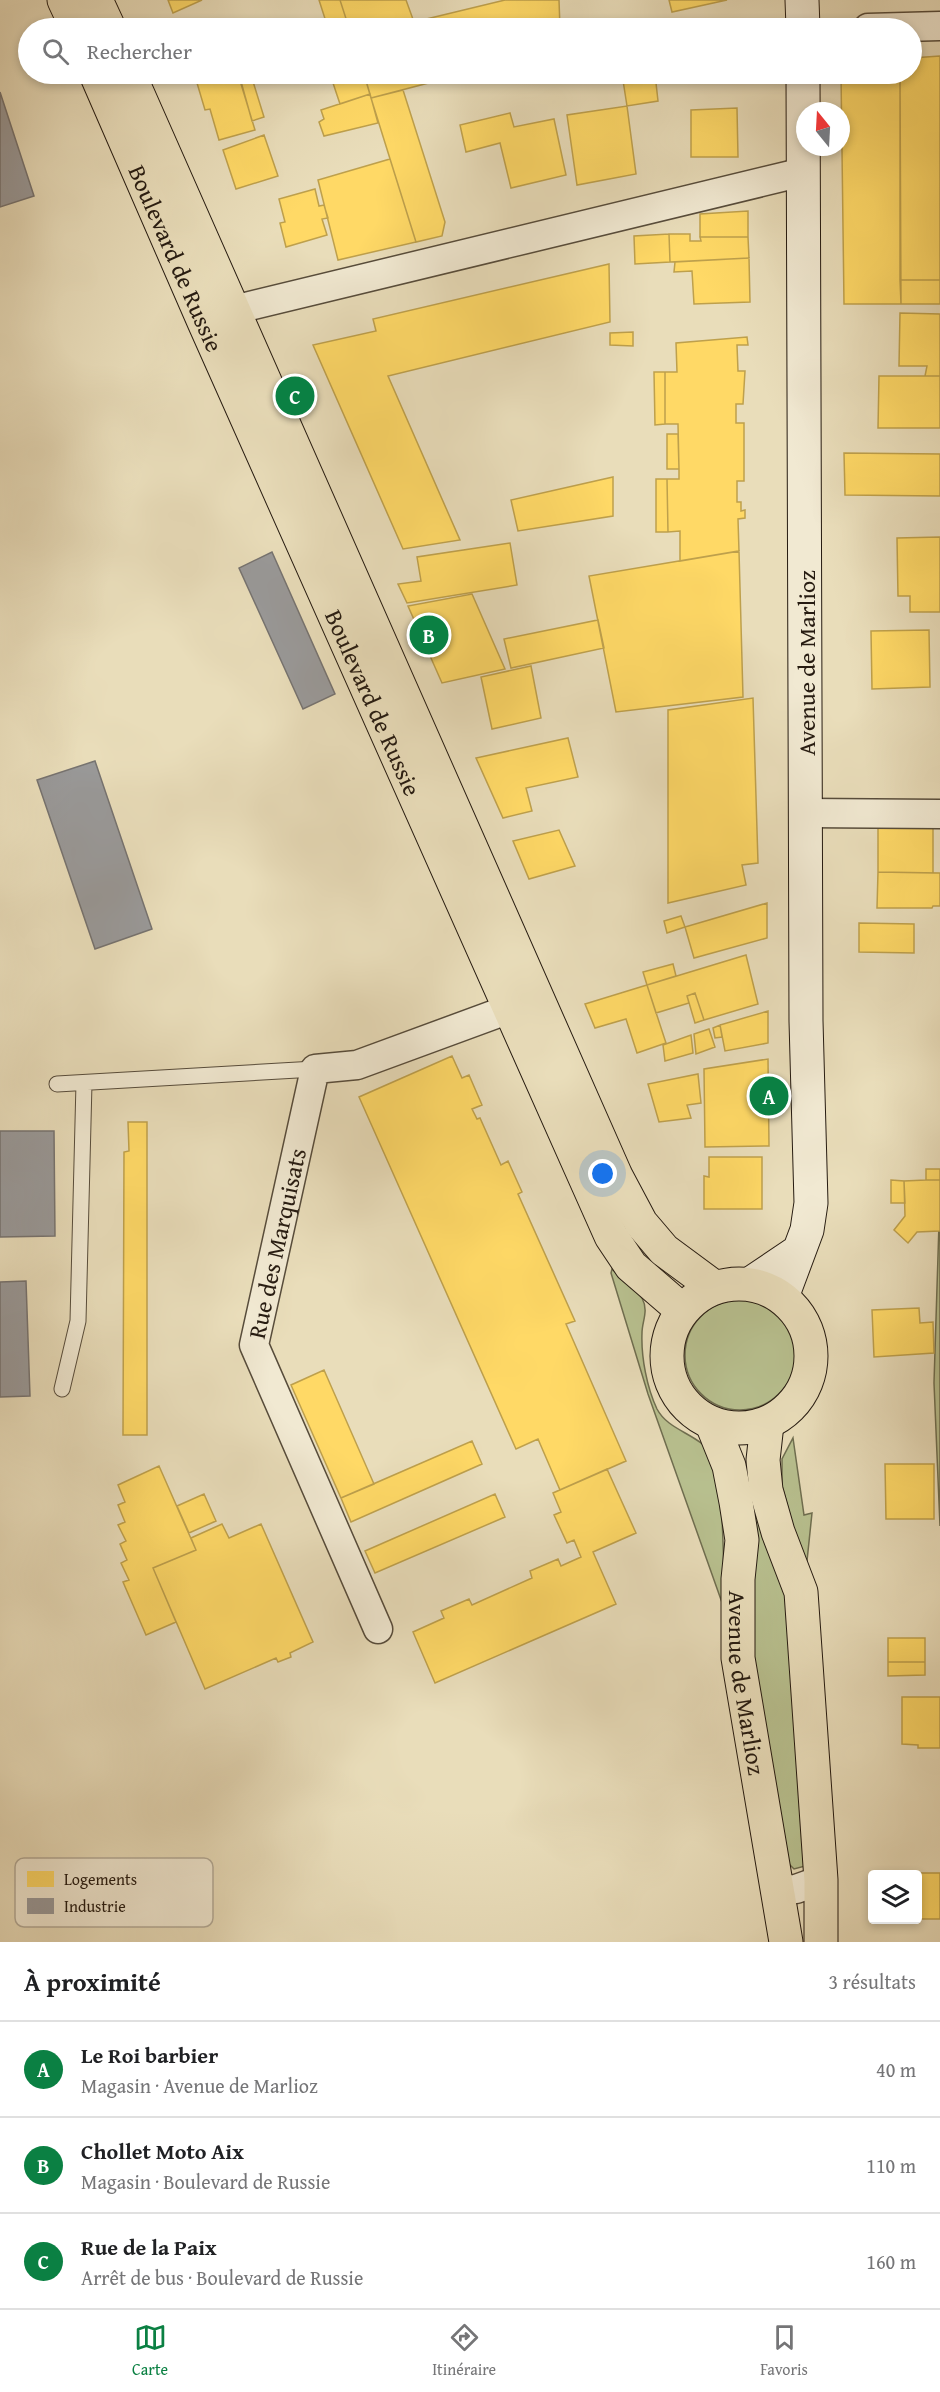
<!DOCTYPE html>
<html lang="fr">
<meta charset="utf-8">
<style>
:root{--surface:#fff;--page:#f6f6f6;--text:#202124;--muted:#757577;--line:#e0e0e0;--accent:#0b8043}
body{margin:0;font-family:"Gentium Book Plus",serif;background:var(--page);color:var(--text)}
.controls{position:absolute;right:18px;bottom:18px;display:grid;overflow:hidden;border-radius:6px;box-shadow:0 3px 9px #0003}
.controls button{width:54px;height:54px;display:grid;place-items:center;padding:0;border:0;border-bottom:2px solid var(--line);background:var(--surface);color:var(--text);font:30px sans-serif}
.compass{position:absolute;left:796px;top:102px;width:54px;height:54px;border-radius:50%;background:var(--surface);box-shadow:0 3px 9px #0003;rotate:342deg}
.you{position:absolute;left:603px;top:1174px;width:21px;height:21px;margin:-15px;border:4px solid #fff;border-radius:50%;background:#1a73e8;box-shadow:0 0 0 9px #1a73e833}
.badge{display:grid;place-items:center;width:39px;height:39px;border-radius:50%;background:var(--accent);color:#fff;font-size:20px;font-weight:700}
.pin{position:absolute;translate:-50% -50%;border:3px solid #fff;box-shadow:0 2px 6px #0006}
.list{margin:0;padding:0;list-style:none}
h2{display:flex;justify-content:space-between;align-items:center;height:78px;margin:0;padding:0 24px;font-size:26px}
h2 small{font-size:20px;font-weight:400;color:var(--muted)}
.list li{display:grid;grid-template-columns:39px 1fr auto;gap:18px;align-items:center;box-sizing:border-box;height:96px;padding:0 24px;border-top:2px solid var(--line)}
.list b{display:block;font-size:22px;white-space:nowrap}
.list p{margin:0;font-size:20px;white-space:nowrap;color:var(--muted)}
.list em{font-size:20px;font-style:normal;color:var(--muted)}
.icon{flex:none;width:33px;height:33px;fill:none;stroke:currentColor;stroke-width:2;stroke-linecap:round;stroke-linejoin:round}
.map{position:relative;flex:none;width:940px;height:1942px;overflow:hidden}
.search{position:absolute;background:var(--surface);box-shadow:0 3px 9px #0003;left:18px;right:18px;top:18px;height:66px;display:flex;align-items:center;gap:15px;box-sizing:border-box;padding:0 21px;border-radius:33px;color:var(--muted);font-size:22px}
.sheet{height:366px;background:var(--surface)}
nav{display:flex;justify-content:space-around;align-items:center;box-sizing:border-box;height:84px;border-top:2px solid var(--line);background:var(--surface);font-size:16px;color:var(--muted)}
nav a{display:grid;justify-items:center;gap:3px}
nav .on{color:var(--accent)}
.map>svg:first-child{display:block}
.green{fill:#b8c08f;stroke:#6f6e50;stroke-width:1.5}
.homes{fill:#ffd966;stroke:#bea04c;stroke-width:1.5}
.industry{fill:#999;stroke:#767370;stroke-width:1.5}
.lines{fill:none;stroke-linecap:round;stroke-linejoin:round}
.lane-casing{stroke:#574c3b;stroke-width:17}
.street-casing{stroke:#574c3b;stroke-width:31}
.secondary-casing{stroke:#261b11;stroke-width:35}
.primary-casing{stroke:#261b11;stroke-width:35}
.lane{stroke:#f1e9d2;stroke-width:15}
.street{stroke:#f1e9d2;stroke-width:28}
.secondary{stroke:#f1e9d2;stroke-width:33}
.primary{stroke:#e9ddba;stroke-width:33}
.labels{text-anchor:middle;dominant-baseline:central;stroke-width:6;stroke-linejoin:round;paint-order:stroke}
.street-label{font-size:24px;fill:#261b11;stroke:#f1e9d2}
.key{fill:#f1e9d2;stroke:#b4ab98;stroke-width:1.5}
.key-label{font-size:16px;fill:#261b11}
</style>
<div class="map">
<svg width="940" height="1942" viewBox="0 0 940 1942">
<rect width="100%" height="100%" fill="#e9ddba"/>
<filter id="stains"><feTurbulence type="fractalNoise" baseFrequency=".00333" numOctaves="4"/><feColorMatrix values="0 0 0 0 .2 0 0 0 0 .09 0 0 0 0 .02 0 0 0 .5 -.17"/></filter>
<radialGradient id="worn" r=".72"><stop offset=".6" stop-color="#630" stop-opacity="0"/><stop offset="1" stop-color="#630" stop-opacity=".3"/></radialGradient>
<path class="green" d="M 940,1192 L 940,1526 L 934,1383 Z
M 612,1269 C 621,1278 635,1287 642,1298 C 649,1311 642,1321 642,1333 C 641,1357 647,1388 657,1409 C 669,1432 701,1434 712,1456 C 725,1483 723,1577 725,1611 L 648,1394 L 611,1273 Z
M685 1355a55 55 0 1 1 110 0a55 55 0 1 1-110 0Z
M 793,1438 L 804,1515 L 812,1513 L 807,1561 L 803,1562 L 782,1486 L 782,1459 Z
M 760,1511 L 793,1597 L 809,1865 L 794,1869 L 782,1857 L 749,1666 L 750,1514 Z"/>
<path class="homes" d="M 168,0 L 202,0 L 173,13 Z
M 319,0 L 340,0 L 349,28 L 328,28 Z
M 340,0 L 406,0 L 414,22 L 400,28 L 349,28 Z
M 505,0 L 559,0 L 560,28 L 400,28 L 414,22 Z
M 669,0 L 727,0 L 672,12 Z
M 940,56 L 940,280 L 900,280 L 900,74 L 912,74 L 912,58 Z
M 230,74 L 238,74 L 255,130 L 219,140 L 210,109 L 205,110 L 197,83 Z
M 330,74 L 364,74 L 370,94 L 340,104 Z
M 364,74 L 463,74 L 371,98 Z
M 622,74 L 655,74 L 658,101 L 627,106 Z
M 691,74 L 737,74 L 737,79 L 691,79 Z
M 841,74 L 900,74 L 901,304 L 844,304 Z
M 251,75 L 264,117 L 252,121 L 240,78 Z
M 403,90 L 445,222 L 442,236 L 416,242 L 371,98 Z
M 370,94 L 378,123 L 324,136 L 319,122 L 324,119 L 321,110 Z
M 627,106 L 636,174 L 577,185 L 567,115 Z
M 737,108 L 738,157 L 691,157 L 691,110 Z
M 510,113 L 514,127 L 554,119 L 566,175 L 511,188 L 500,143 L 466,152 L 460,125 Z
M 264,135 L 278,176 L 236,189 L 223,150 Z
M 390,159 L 416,242 L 338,260 L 318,180 Z
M 315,189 L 319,206 L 324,205 L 328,218 L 322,219 L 327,235 L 286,247 L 280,223 L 285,222 L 279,199 Z
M 748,211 L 748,237 L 700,237 L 700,214 Z
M 669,234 L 670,262 L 635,264 L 634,236 Z
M 669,234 L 690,234 L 690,241 L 701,241 L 700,237 L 748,237 L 749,258 L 670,262 Z
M 749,258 L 750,302 L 694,304 L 692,271 L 674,272 L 675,262 Z
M 609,264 L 610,322 L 388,376 L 460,540 L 403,549 L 313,345 L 376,331 L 373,319 Z
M 900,280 L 940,280 L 940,304 L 901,304 Z
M 900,313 L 940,314 L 940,376 L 925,376 L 927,366 L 899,366 Z
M 633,332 L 633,346 L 610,345 L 610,333 Z
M 747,337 L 748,345 L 737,345 L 738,371 L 745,371 L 743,404 L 736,404 L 736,423 L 744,423 L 744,481 L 737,481 L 737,502 L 741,502 L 741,511 L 745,510 L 745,518 L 738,519 L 739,551 L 680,561 L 680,531 L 668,532 L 667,479 L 679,479 L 679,469 L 678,424 L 665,424 L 665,372 L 677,372 L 676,343 Z
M 654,372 L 665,372 L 665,424 L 655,425 Z
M 879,376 L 940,376 L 940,428 L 878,428 Z
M 667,434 L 678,434 L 679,469 L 667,469 Z
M 844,453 L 940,454 L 940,496 L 845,495 Z
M 613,477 L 613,516 L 518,531 L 511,500 Z
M 656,479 L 667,479 L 668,532 L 656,532 Z
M 940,537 L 940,612 L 910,612 L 910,596 L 898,596 L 897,538 Z
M 510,543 L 517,585 L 407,603 L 398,584 L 421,581 L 417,557 Z
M 739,551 L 743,697 L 616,712 L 589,576 Z
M 472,594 L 505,669 L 442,683 L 408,606 Z
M 598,620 L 604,648 L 511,668 L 504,639 Z
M 929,630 L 930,687 L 872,689 L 871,631 Z
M 531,666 L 541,718 L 492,729 L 481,677 Z
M 753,698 L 758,863 L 742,865 L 746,885 L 668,903 L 668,710 Z
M 568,738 L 578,777 L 526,788 L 532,811 L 503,818 L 476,758 Z
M 878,820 L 933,821 L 933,873 L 878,872 Z
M 559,830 L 575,866 L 529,879 L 513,841 Z
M 878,872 L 940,873 L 940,906 L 933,906 L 932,908 L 877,908 Z
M 767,903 L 767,938 L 694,958 L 685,927 Z
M 681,916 L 685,927 L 667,933 L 664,921 Z
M 859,923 L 914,924 L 914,953 L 859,952 Z
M 746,955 L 758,1004 L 704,1020 L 695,993 L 687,996 L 689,1003 L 656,1013 L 647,985 Z
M 673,964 L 676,976 L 647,985 L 643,972 Z
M 647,985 L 666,1043 L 637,1053 L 626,1019 L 595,1028 L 585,1004 Z
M 695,993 L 704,1020 L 695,1023 L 687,996 Z
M 768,1011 L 768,1043 L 725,1051 L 720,1025 Z
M 720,1025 L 722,1037 L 715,1038 L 713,1028 Z
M 709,1029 L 715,1047 L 696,1054 L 694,1034 Z
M 691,1035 L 693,1053 L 665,1061 L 663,1045 Z
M 452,1056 L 462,1078 L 469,1075 L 482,1105 L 472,1109 L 477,1119 L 480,1118 L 501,1165 L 508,1161 L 522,1192 L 518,1194 L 575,1321 L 566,1324 L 626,1461 L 560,1490 L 538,1439 L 516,1449 L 359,1097 Z
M 768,1059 L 769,1146 L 705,1147 L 704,1069 Z
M 698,1074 L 701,1103 L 687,1105 L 691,1118 L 659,1122 L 648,1084 Z
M 128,1122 L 147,1122 L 147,1435 L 123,1435 L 124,1152 L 129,1151 Z
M 709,1157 L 762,1157 L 762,1209 L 704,1209 L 704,1176 L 709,1177 Z
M 926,1169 L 940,1169 L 940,1180 L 926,1180 Z
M 891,1180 L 904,1181 L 905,1203 L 891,1203 Z
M 926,1180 L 940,1180 L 940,1231 L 917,1232 L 908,1243 L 894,1230 L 905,1216 L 904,1181 Z
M 919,1308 L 920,1323 L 933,1322 L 934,1353 L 874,1357 L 872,1310 Z
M 324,1370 L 374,1484 L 341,1498 L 291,1385 Z
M 472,1441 L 482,1464 L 351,1522 L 341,1498 Z
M 885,1464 L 934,1464 L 934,1519 L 886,1519 Z
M 159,1466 L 196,1550 L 153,1568 L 176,1622 L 146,1635 L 123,1582 L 129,1580 L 121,1563 L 127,1560 L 120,1544 L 126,1541 L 118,1525 L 125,1522 L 118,1505 L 125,1502 L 118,1485 Z
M 607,1469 L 636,1533 L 593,1552 L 616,1604 L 435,1683 L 413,1632 L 444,1618 L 441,1611 L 469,1599 L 472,1605 L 532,1578 L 530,1571 L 558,1559 L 561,1566 L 581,1557 L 574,1540 L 567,1543 L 554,1515 L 561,1512 L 553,1493 Z
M 204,1494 L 216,1521 L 189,1533 L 177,1506 Z
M 495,1494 L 505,1517 L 375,1573 L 365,1551 Z
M 222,1524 L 229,1538 L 261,1524 L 313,1642 L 290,1653 L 291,1657 L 278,1662 L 276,1658 L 205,1689 L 153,1568 L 196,1550 L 191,1538 Z
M 888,1638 L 925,1638 L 925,1662 L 888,1662 Z
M 888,1662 L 925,1662 L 925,1675 L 888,1676 Z
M 902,1697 L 940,1697 L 940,1748 L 918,1748 L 918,1745 L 902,1744 Z
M 912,1873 L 940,1873 L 940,1919 L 918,1919 L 918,1874 Z"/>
<path class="industry" d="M 0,92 L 34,196 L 0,207 Z
M 272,552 L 335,694 L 303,709 L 239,568 Z
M 95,761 L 152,929 L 95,949 L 37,780 Z
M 0,1131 L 54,1131 L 55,1236 L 0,1237 Z
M 26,1281 L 30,1396 L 0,1397 L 0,1282 Z"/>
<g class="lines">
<defs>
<path id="lane" d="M 57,1084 L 315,1069
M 62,1389 L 78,1321 L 84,1083"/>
<g id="street">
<path d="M 868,28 L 940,26"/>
<path d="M 214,318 L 233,310 L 803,172"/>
<path d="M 807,813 L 940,814"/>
<path id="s1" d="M 378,1629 L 254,1345 L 315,1069 L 357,1065 L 531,1001"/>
<path d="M 777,1890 L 796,1889 L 821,1880"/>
</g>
<path id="secondary" d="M 802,0 L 803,28
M 750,1284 L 799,1251
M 782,1297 L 807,1230 L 811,1203 L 806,1021 L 803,74"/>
<g id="primary">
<path d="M 64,0 L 77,28"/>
<path d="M 96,0 L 109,28"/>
<path id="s2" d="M 96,74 L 204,322 L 611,1236 L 631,1266 L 682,1310"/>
<path d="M 129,74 L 616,1176 L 641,1223 L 664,1250 L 714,1287"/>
<circle cx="739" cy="1356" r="72"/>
<path id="s3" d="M 712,1424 L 729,1466 L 736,1502 L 742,1540 L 738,1579 L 738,1658 L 786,1942"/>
<path d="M 767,1424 L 763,1460 L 766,1490 L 778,1532 L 801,1592 L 821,1880 L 821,1942"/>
</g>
</defs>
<use href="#lane" class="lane-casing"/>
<use href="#street" class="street-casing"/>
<use href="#secondary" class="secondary-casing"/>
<use href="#primary" class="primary-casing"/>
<use href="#lane" class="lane"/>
<use href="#street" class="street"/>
<use href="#secondary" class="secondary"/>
<use href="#primary" class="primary"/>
</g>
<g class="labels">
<g class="street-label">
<text stroke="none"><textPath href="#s2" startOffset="201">Boulevard de Russie</textPath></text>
<text transform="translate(806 663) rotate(-90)">Avenue de Marlioz</text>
<text stroke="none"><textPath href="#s2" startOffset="687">Boulevard de Russie</textPath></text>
<text stroke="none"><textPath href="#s1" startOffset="414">Rue des Marquisats</textPath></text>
<text stroke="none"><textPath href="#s3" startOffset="264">Avenue de Marlioz</textPath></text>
</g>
</g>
<rect x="15" y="1858" width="198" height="69" rx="9" class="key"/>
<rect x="27" y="1871" width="27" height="16" fill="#ffd966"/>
<rect x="27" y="1898" width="27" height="16" fill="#999"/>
<g class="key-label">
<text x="64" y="1885">Logements</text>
<text x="64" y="1912">Industrie</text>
</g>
<rect width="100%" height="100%" filter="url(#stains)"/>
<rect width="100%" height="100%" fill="url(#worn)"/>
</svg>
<div class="controls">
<button><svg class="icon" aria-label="layers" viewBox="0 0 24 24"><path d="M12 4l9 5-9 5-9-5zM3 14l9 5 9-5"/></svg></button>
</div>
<svg class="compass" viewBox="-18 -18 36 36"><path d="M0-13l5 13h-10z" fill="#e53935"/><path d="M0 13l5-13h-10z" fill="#757577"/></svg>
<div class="you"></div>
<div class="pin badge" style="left:769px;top:1096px">A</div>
<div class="pin badge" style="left:429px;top:635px">B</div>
<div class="pin badge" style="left:295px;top:396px">C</div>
<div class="search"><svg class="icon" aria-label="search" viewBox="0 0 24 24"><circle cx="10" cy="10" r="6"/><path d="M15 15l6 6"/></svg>Rechercher</div>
</div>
<section class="sheet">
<h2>À proximité<small>3 résultats</small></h2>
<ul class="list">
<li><span class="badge">A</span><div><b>Le Roi barbier</b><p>Magasin · Avenue de Marlioz</p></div><em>40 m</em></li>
<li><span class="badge">B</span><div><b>Chollet Moto Aix</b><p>Magasin · Boulevard de Russie</p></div><em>110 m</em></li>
<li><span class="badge">C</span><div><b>Rue de la Paix</b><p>Arrêt de bus · Boulevard de Russie</p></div><em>160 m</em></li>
</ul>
</section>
<nav>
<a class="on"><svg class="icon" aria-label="map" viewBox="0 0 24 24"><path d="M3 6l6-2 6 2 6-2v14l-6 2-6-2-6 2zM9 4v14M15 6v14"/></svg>Carte</a>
<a><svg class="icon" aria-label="directions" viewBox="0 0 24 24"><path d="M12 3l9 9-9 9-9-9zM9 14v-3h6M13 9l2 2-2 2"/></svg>Itinéraire</a>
<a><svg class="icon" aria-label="saved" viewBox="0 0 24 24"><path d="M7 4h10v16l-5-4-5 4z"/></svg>Favoris</a>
</nav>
